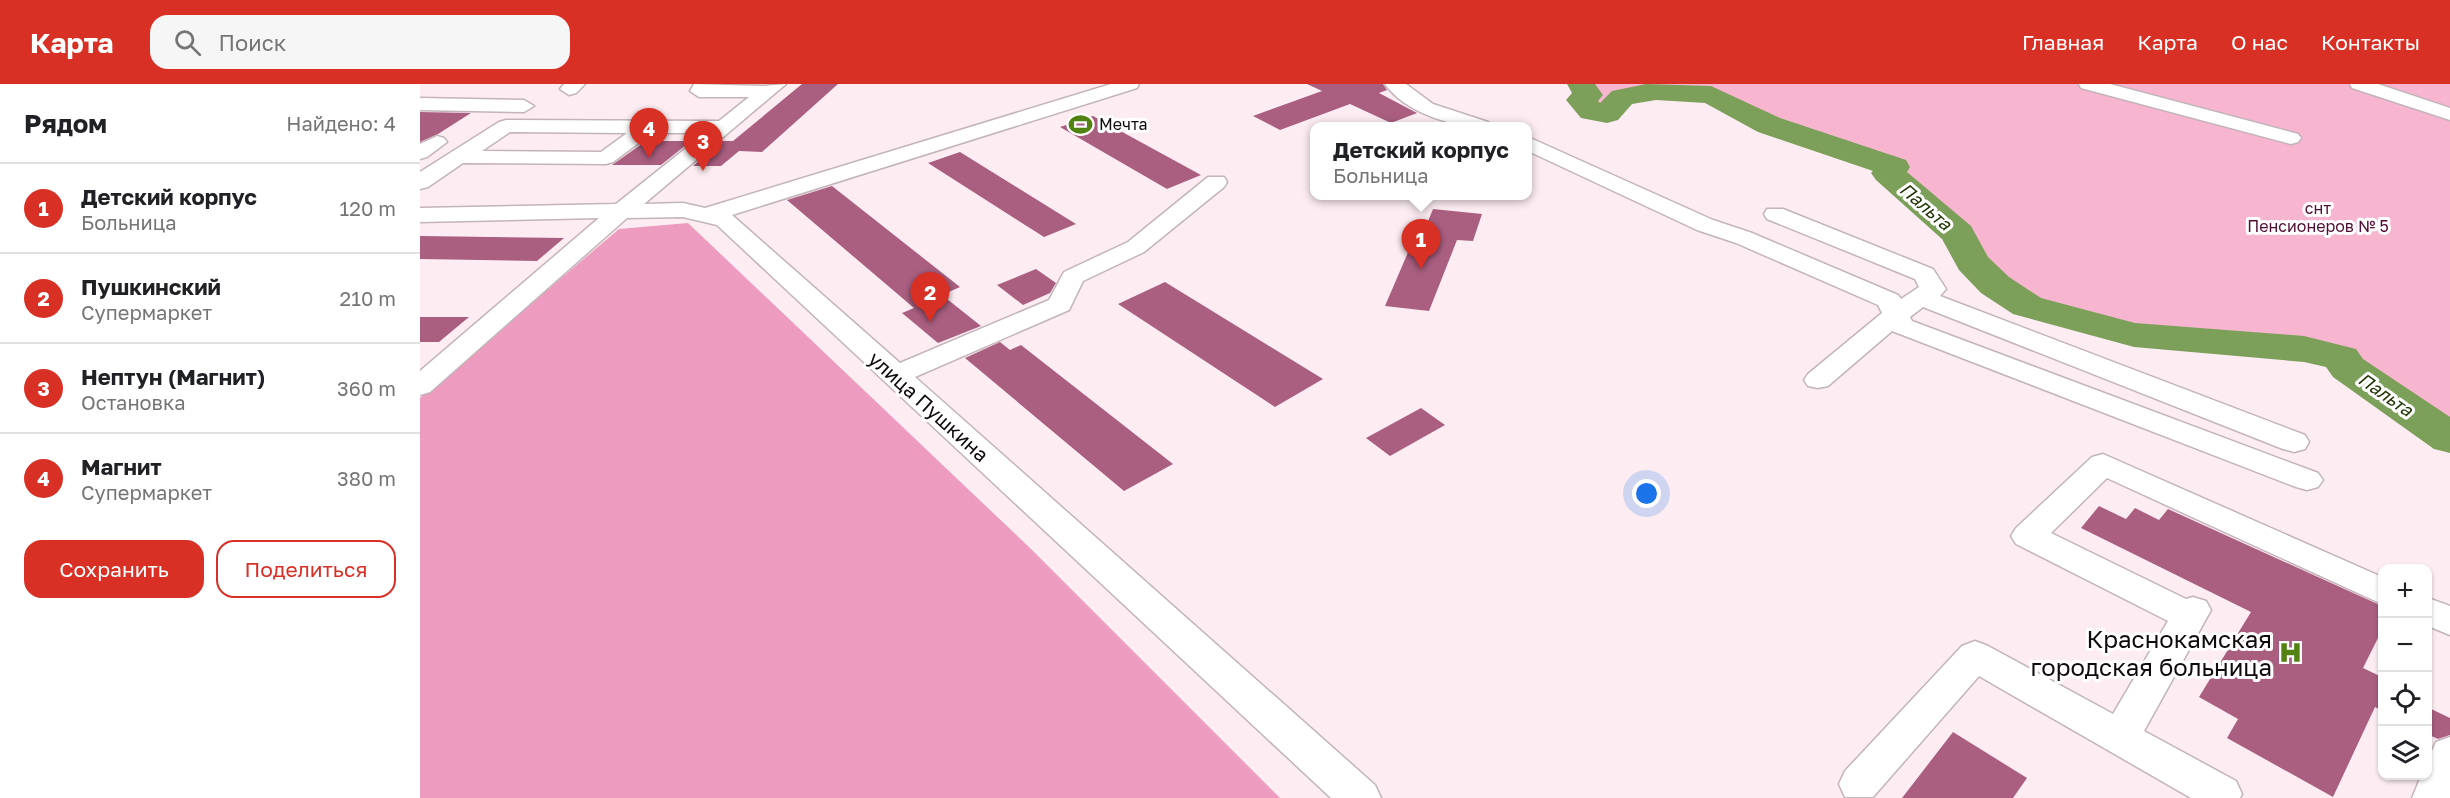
<!DOCTYPE html>
<html lang="ru">
<meta charset="utf-8">
<style>
:root{--surface:#fff;--page:#f6f6f6;--text:#202124;--muted:#757577;--line:#e0e0e0;--accent:#d93025}
body{margin:0;font-family:"Golos Text",sans-serif;background:var(--page);color:var(--text)}
.controls{position:absolute;right:18px;bottom:18px;display:grid;overflow:hidden;border-radius:12px;box-shadow:0 2px 4px #0004}
.controls button{width:54px;height:54px;display:grid;place-items:center;padding:0;border:0;border-bottom:2px solid var(--line);background:var(--surface);color:var(--text);font:30px sans-serif}
.you{position:absolute;left:1227px;top:410px;width:21px;height:21px;margin:-15px;border:4px solid #fff;border-radius:50%;background:#1a73e8;box-shadow:0 0 0 9px #1a73e833}
.badge{display:grid;place-items:center;width:39px;height:39px;border-radius:50%;background:var(--accent);color:#fff;font-size:20px;font-weight:700}
.pin{position:absolute;translate:-50% -50px;filter:drop-shadow(0 2px 3px #0008)}
.pin::after{content:'';position:absolute;top:32px;width:21px;height:18px;background:inherit;clip-path:polygon(0 0,100% 0,50% 100%)}
.popup{position:absolute;left:890px;top:38px;width:222px;height:78px;box-sizing:border-box;display:grid;place-content:center;border-radius:12px;background:var(--surface);filter:drop-shadow(0 2px 4px #0005);font-size:20px;white-space:nowrap;color:var(--muted)}
.popup b{font-size:22px;color:var(--text)}
.popup::after{content:'';position:absolute;left:50%;top:100%;margin-left:-12px;border:12px solid transparent;border-top-color:var(--surface)}
.list{margin:0;padding:0;list-style:none}
h2{display:flex;justify-content:space-between;align-items:center;height:78px;margin:0;padding:0 24px;font-size:26px}
h2 small{font-size:20px;font-weight:400;color:var(--muted)}
.list li{display:grid;grid-template-columns:39px 1fr auto;gap:18px;align-items:center;box-sizing:border-box;height:90px;padding:0 24px;border-top:2px solid var(--line)}
.list b{display:block;font-size:22px;white-space:nowrap}
.list p{margin:0;font-size:20px;white-space:nowrap;color:var(--muted)}
.list em{font-size:20px;font-style:normal;color:var(--muted)}
.actions{display:flex;gap:12px;padding:18px 24px}
.actions a{flex:1;padding:14px 0;border:2px solid var(--accent);border-radius:18px;text-align:center;font-size:21px;color:var(--accent)}
.actions .main{background:var(--accent);color:#fff}
.icon{flex:none;width:33px;height:33px;fill:none;stroke:currentColor;stroke-width:2;stroke-linecap:round;stroke-linejoin:round}
.map{position:relative;flex:none;width:2030px;height:714px;overflow:hidden}
header{display:flex;align-items:center;gap:36px;box-sizing:border-box;height:84px;padding:0 30px;background:var(--accent);color:#fff}
header strong{font-size:28px}
nav{display:flex;gap:33px;margin-inline-start:auto;font-size:21px}
.search{width:420px;height:54px;background:var(--page);display:flex;align-items:center;gap:15px;box-sizing:border-box;padding:0 21px;border-radius:18px;color:var(--muted);font-size:22px}
main{display:flex}
aside{flex:1;background:var(--surface)}
.map>svg:first-child{display:block}
.green{fill:#f7b5d0}
.forest{fill:#ed9cbf}
.lines{fill:none;stroke-linecap:round;stroke-linejoin:round}
.river{fill:#7ca05a;fill-rule:evenodd}
.building{fill:#aa5f81}
.minor-casing{stroke:#c3b4ba;stroke-width:3}
.minor{fill:#fff;fill-rule:evenodd}
.labels{text-anchor:middle;dominant-baseline:central;stroke-width:6;stroke-linejoin:round;paint-order:stroke}
.far-poi-label{font-size:16px;fill:#0f0a0c;stroke:#fff;text-anchor:start}
.far-park-label{font-size:16px;fill:#520b32;stroke:#fff}
.far-water-label{font-size:18px;font-style:italic;fill:#1d3400;stroke:#fff}
.street-label{font-size:20px;fill:#0f0a0c;stroke:#fff}
.near-poi-label{font-size:24px;fill:#0f0a0c;stroke:#fff;text-anchor:end}
</style>
<header>
<strong>Карта</strong>
<div class="search"><svg class="icon" aria-label="search" viewBox="0 0 24 24"><circle cx="10" cy="10" r="6"/><path d="M15 15l6 6"/></svg>Поиск</div>
<nav><a>Главная</a><a>Карта</a><a>О нас</a><a>Контакты</a></nav>
</header>
<main>
<aside>
<h2>Рядом<small>Найдено: 4</small></h2>
<ul class="list">
<li><span class="badge">1</span><div><b>Детский корпус</b><p>Больница</p></div><em>120 m</em></li>
<li><span class="badge">2</span><div><b>Пушкинский</b><p>Супермаркет</p></div><em>210 m</em></li>
<li><span class="badge">3</span><div><b>Нептун (Магнит)</b><p>Остановка</p></div><em>360 m</em></li>
<li><span class="badge">4</span><div><b>Магнит</b><p>Супермаркет</p></div><em>380 m</em></li>
</ul>
<div class="actions"><a class="main">Сохранить</a><a>Поделиться</a></div>
</aside>
<div class="map">
<svg width="2030" height="714" viewBox="0 0 2030 714">
<rect width="100%" height="100%" fill="#fdedf3"/>
<path class="green" d="M 1161,0 L 2030,0 L 2030,354 L 1928,284 L 1921,274 L 1884,265 L 1714,251 L 1607,222 L 1575,201 L 1552,178 L 1538,150 L 1468,89 L 1473,83 L 1349,41 L 1291,11 L 1236,7 L 1202,13 L 1187,30 L 1172,28 L 1161,16 L 1168,11 Z"/>
<path class="forest" d="M 268,139 L 610,464 L 860,714 L 0,714 L 0,314 L 199,145 Z"/>
<g class="lines">
<path class="river" d="M 1147,0 L 1175,0 L 1183,11 L 1178,17 L 1180,19 L 1192,7 L 1226,0 L 1291,2 L 1360,34 L 1486,76 L 1490,83 L 1487,88 L 1551,142 L 1568,173 L 1589,193 L 1621,214 L 1715,239 L 1884,252 L 1936,265 L 1943,275 L 2030,333 L 2030,369 L 2014,365 L 1913,293 L 1906,283 L 1884,278 L 1714,263 L 1593,230 L 1561,209 L 1539,186 L 1522,155 L 1456,96 L 1451,89 L 1453,87 L 1338,48 L 1285,19 L 1236,16 L 1212,20 L 1198,36 L 1187,39 L 1161,34 L 1146,16 L 1152,9 Z"/>
</g>
<path class="building" d="M 382,0 L 418,0 L 342,68 L 319,67 L 301,82 L 273,82 L 302,57 L 313,57 Z
M 887,0 L 963,0 L 967,6 L 959,9 L 997,29 L 971,39 L 930,20 L 860,46 L 833,32 L 902,7 Z
M 0,28 L 51,29 L 18,50 L 0,58 Z
M 673,32 L 781,91 L 747,105 L 640,43 Z
M 226,57 L 271,57 L 241,81 L 192,81 Z
M 540,68 L 656,140 L 624,153 L 508,79 Z
M 412,102 L 540,203 L 522,211 L 561,242 L 518,259 L 482,229 L 494,224 L 367,116 Z
M 1013,125 L 1062,130 L 1053,157 L 1037,156 L 1009,227 L 965,222 L 995,152 L 1002,152 Z
M 0,152 L 144,154 L 117,177 L 0,175 Z
M 616,185 L 636,199 L 630,209 L 603,221 L 577,201 Z
M 745,198 L 903,295 L 855,323 L 698,220 Z
M 0,233 L 49,233 L 19,258 L 0,258 Z
M 580,258 L 590,266 L 601,261 L 753,380 L 704,407 L 545,274 Z
M 1001,324 L 1025,341 L 970,372 L 946,354 Z
M 1679,422 L 1706,435 L 1715,424 L 1739,436 L 1748,425 L 1962,522 L 1962,546 L 1943,584 L 1962,593 L 1962,627 L 1955,623 L 1913,713 L 1807,654 L 1818,635 L 1779,613 L 1831,528 L 1661,444 Z
M 2007,623 L 2030,634 L 2030,651 L 2018,655 L 2007,650 Z
M 1533,648 L 1607,694 L 1593,714 L 1482,714 Z"/>
<g class="lines">
<defs>
<path id="minor" d="M 144,0 L 165,0 L 156,9 L 149,11 L 140,5 Z
M 274,0 L 343,2 L 366,0 L 224,120 L 263,119 L 285,124 L 691,0 L 719,0 L 717,4 L 312,131 L 480,279 L 629,216 L 644,188 L 708,158 L 788,93 L 804,93 L 807,98 L 804,103 L 724,168 L 663,197 L 649,226 L 495,293 L 955,701 L 961,714 L 911,714 L 297,141 L 263,133 L 207,134 L 10,308 L 0,311 L 0,287 L 179,134 L 0,138 L 0,124 L 196,120 L 285,49 L 232,49 L 193,78 L 186,80 L 43,79 L 8,103 L 0,105 L 0,88 L 79,38 L 86,36 L 299,37 L 329,13 L 279,13 L 270,7 ZM 90,48 L 207,49 L 181,68 L 62,67 Z
M 965,0 L 986,0 L 1013,20 L 1068,38 L 1071,42 C 1038,46 985,29 965,0 Z
M 1659,0 L 1690,0 L 1878,50 L 1881,54 L 1878,58 L 1871,60 L 1661,4 Z
M 1930,0 L 1958,0 L 2030,24 L 2030,36 L 1932,4 Z
M 0,14 L 104,16 L 114,22 L 104,28 L 0,26 Z
M 17,52 L 24,54 L 27,58 L 7,73 L 0,75 L 0,60 Z
M 1108,53 L 1293,136 L 1332,149 L 1478,211 L 1481,215 L 1499,203 L 1495,195 L 1347,135 L 1344,130 L 1347,125 L 1363,125 L 1513,185 L 1526,205 L 1520,212 L 1885,351 L 1889,358 L 1885,365 L 1874,368 L 1863,365 L 1503,223 L 1490,233 L 1492,237 L 1898,389 L 1903,396 L 1898,403 L 1887,406 L 1876,403 L 1472,247 L 1408,302 L 1398,304 L 1388,302 L 1384,296 L 1388,290 L 1462,229 L 1458,221 L 1316,159 L 1277,146 L 1108,67 Z
M 1683,370 L 1962,493 L 1962,520 L 1687,394 L 1631,449 L 1766,515 L 1773,513 L 1786,517 L 1791,526 L 1724,647 L 1816,697 L 1822,710 L 1820,714 L 1771,714 L 1559,592 L 1453,713 L 1425,713 L 1419,700 L 1425,687 L 1542,562 L 1555,557 L 1568,562 L 1693,630 L 1748,537 L 1596,460 L 1591,452 L 1596,444 L 1672,373 Z
M 2008,514 L 2030,522 L 2030,551 L 2008,542 Z
M 2030,653 L 2030,714 L 1992,714 L 2001,692 L 2008,692 L 2008,676 L 2016,658 Z"/>
</defs>
<use href="#minor" class="minor-casing"/>
<use href="#minor" class="minor"/>
</g>
<defs>
<symbol id="stadium-bare" viewBox="-9 -9 18 18"><path d="M0-5a6.5 5 0 1 0 0 10a6.5 5 0 1 0 0-10ZM-3.5-1.8h7v3.6h-7Z" fill="#528211" stroke="#fff" stroke-width="2.5" paint-order="stroke"/></symbol>
<symbol id="hospital-bare" viewBox="-9 -9 18 18"><path d="M-5-5h3v3.5h4V-5h3V5h-3V1.5h-4V5h-3Z" fill="#528211" stroke="#fff" stroke-width="2.5" paint-order="stroke"/></symbol>
</defs>
<g fill-rule="evenodd">
<use href="#stadium-bare" x="644" y="24" width="33" height="33"/>
<use href="#hospital-bare" x="1854" y="552" width="33" height="33"/>
</g>
<g class="labels">
<g class="far-poi-label">
<text x="679" y="40">Мечта</text>
</g>
<g class="far-park-label">
<text x="1898" y="124">снт<tspan x="1898" dy="18">Пенсионеров № 5</tspan></text>
</g>
<g class="far-water-label">
<text transform="translate(1506 122) rotate(41)">Пальта</text>
<text transform="translate(1966 310) rotate(35)">Пальта</text>
</g>
<g class="street-label">
<text transform="translate(509 322) rotate(42)">улица Пушкина</text>
</g>
<g class="near-poi-label">
<text x="1852" y="554">Краснокамская<tspan x="1852" dy="28">городская больница</tspan></text>
</g>
</g>
</svg>
<div class="controls">
<button>+</button>
<button>−</button>
<button><svg class="icon" aria-label="locate" viewBox="0 0 24 24"><circle cx="12" cy="12" r="6"/><path d="M12 2v4M12 18v4M2 12h4M18 12h4"/></svg></button>
<button><svg class="icon" aria-label="layers" viewBox="0 0 24 24"><path d="M12 4l9 5-9 5-9-5zM3 14l9 5 9-5"/></svg></button>
</div>
<div class="you"></div>
<div class="pin badge" style="left:1001px;top:185px">1</div>
<div class="popup"><b>Детский корпус</b>Больница</div>
<div class="pin badge" style="left:510px;top:238px">2</div>
<div class="pin badge" style="left:283px;top:87px">3</div>
<div class="pin badge" style="left:229px;top:74px">4</div>
</div>
</main>
